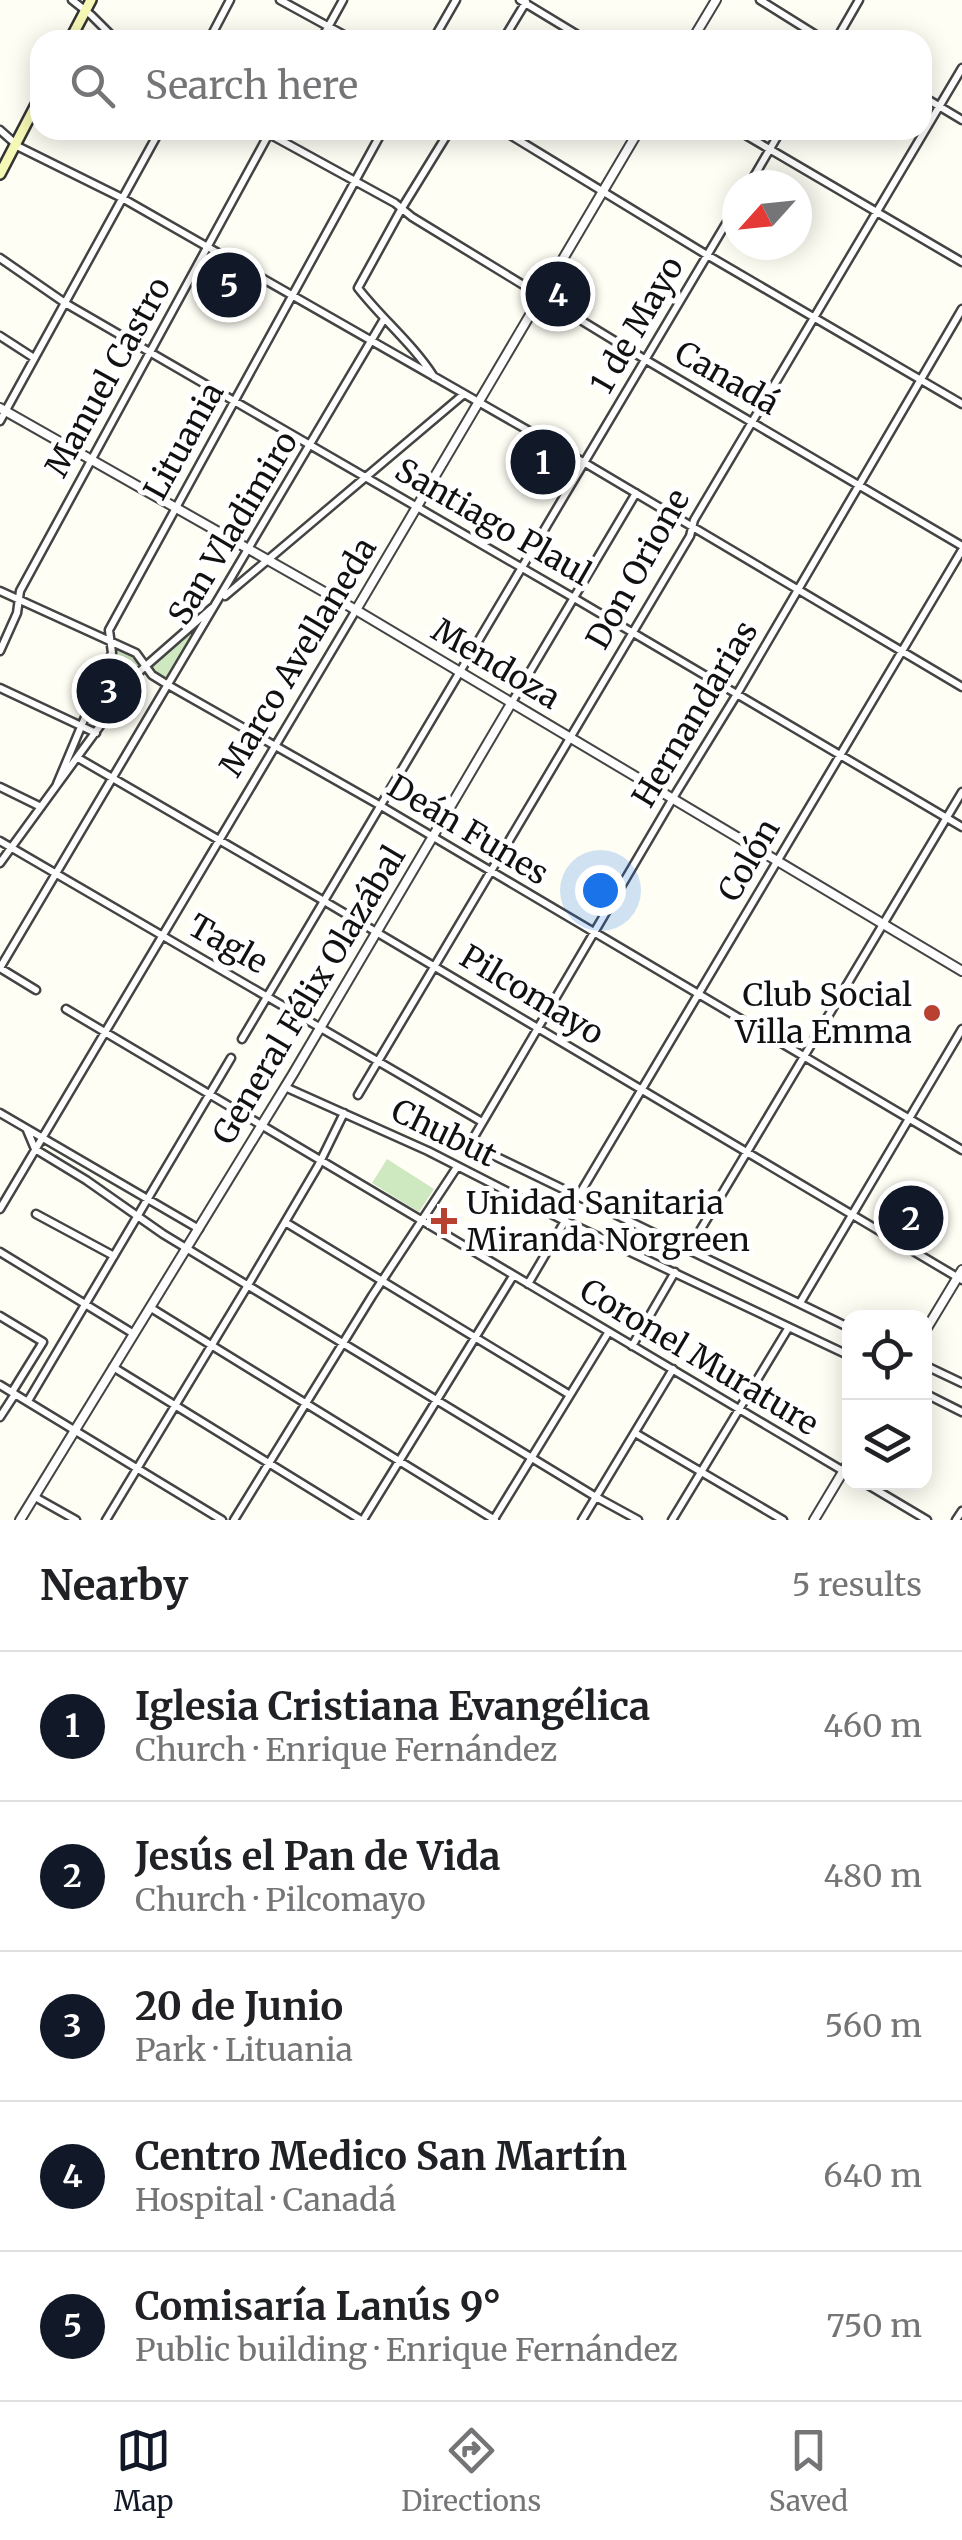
<!DOCTYPE html>
<meta charset="utf-8">
<style>
:root{--surface:#fff;--page:#f6f6f6;--text:#202124;--muted:#757577;--line:#e0e0e0;--accent:#111827}
body{margin:0;font-family:Merriweather,serif;background:var(--page);color:var(--text)}
.controls{position:absolute;right:30px;bottom:30px;display:grid;overflow:hidden;border-radius:20px;box-shadow:0 5px 25px #0003}
.controls button{width:90px;height:90px;display:grid;place-items:center;padding:0;border:0;border-bottom:2px solid var(--line);background:var(--surface);color:var(--text);font:50px sans-serif}
.compass{position:absolute;left:722px;top:170px;width:90px;height:90px;border-radius:50%;background:var(--surface);box-shadow:0 5px 25px #0003;rotate:243deg}
.you{position:absolute;left:600px;top:890px;width:35px;height:35px;margin:-25px;border:8px solid #fff;border-radius:50%;background:#1a73e8;box-shadow:0 0 0 15px #1a73e833}
.badge{display:grid;place-items:center;width:65px;height:65px;border-radius:50%;background:var(--accent);color:#fff;font-size:32px;font-weight:700}
.pin{position:absolute;translate:-50% -50%;border:5px solid #fff;box-shadow:0 2px 10px #0006}
.list{margin:0;padding:0;list-style:none}
h2{display:flex;justify-content:space-between;align-items:center;height:130px;margin:0;padding:0 40px;font-size:42px}
h2 small{font-size:32px;font-weight:400;color:var(--muted)}
.list li{display:grid;grid-template-columns:65px 1fr auto;gap:30px;align-items:center;box-sizing:border-box;height:150px;padding:0 40px;border-top:2px solid var(--line)}
.list b{display:block;font-size:38px;white-space:nowrap}
.list p{margin:0;font-size:32px;white-space:nowrap;color:var(--muted)}
.list em{font-size:32px;font-style:normal;color:var(--muted)}
.icon{flex:none;width:55px;height:55px;fill:none;stroke:currentColor;stroke-width:2;stroke-linecap:round;stroke-linejoin:round}
.map{position:relative;flex:none;width:962px;height:1520px;overflow:hidden}
.search{position:absolute;background:var(--surface);box-shadow:0 5px 25px #0003;left:30px;right:30px;top:30px;height:110px;display:flex;align-items:center;gap:25px;box-sizing:border-box;padding:0 35px;border-radius:30px;color:var(--muted);font-size:38px}
.sheet{height:880px;background:var(--surface)}
nav{display:flex;justify-content:space-around;align-items:center;box-sizing:border-box;height:140px;border-top:2px solid var(--line);background:var(--surface);font-size:28px;color:var(--muted)}
nav a{display:grid;justify-items:center;gap:5px}
nav .on{color:var(--accent)}
.map>svg:first-child{display:block}
.green{fill:#cee8c0}
.lines{fill:none;stroke-linecap:round;stroke-linejoin:round}
.minor-casing{stroke:#444;stroke-width:11}
.tertiary-casing{stroke:#444;stroke-width:12}
.secondary-casing{stroke:#333;stroke-width:14}
.minor{stroke:#fff;stroke-width:6}
.tertiary{stroke:#fff;stroke-width:8}
.secondary{stroke:#f6f9b5;stroke-width:9}
.poi-dot{fill:#b94131;stroke:#fff;stroke-width:4}
.labels{text-anchor:middle;dominant-baseline:central;stroke-width:10;stroke-linejoin:round;paint-order:stroke}
.street-label{font-size:32px;fill:#111;stroke:#fff}
.poi-label{font-size:32px;fill:#111;stroke:#fff;text-anchor:end}
</style>
<div class="map">
<svg width="962" height="1520" viewBox="0 0 962 1520">
<rect width="100%" height="100%" fill="#fefef5"/>
<path class="green" d="M 195,627 L 197,629 L 170,676 L 164,677 L 152,669 L 151,665 Z
M 121,649 L 138,658 L 141,665 L 96,723 L 88,724 L 87,718 L 115,650 Z
M 387,1159 L 434,1189 L 419,1212 L 372,1183 Z"/>
<g class="lines">
<defs>
<path id="minor" d="M 72,0 L 91,15 L 116,40
M 280,0 L 353,40
M 520,0 L 586,40
M 760,0 L 824,40
M 209,40 L 230,0
M 321,40 L 343,0
M 433,40 L 456,0
M 503,40 L 526,2
M 836,40 L 859,0
M 922,96 L 962,120
M 0,130 L 19,147 L 122,198 L 585,463 L 962,687
M 262,130 L 395,203 L 412,217 L 646,360 L 962,546
M 502,130 L 707,255 L 962,404
M 737,130 L 962,262
M 749,185 L 781,130
M 0,258 L 65,303 L 574,598 L 962,827
M 0,336 L 34,358
M 434,377 C 413,344 382,319 358,288 L 402,208 L 450,130
M 0,421 L 160,130
M 0,591 L 136,653 L 152,675 L 168,685 L 381,806 L 962,1150
M 225,596 L 464,394
M 0,651 L 17,613 L 20,591 L 271,130
M 0,688 L 96,733
M 512,702 L 636,493
M 78,758 L 324,901 L 962,1280
M 57,784 L 112,653 L 109,630 L 383,130
M 0,787 L 41,807
M 0,841 L 482,1122
M 0,863 L 140,671 L 212,608
M 0,968 L 384,319
M 0,968 L 36,990
M 66,1009 L 850,1475
M 242,1039 L 737,205
M 285,1087 L 428,1151 L 565,1221 L 850,1356
M 358,1095 L 690,536 L 694,520 L 962,68
M 0,1113 L 199,1229
M 27,1130 L 35,1149 L 86,1180 L 163,1234 L 596,1497 L 638,1520
M 579,1195 L 962,550
M 0,1209 L 356,610
M 36,1214 L 114,1256
M 285,1222 L 570,1395
M 689,1249 L 962,792
M 0,1252 L 134,1334
M 528,1284 L 565,1221
M 800,1303 L 962,1029
M 151,1308 L 495,1520
M 0,1316 L 43,1342 L 12,1392
M 850,1328 L 474,1146 L 471,1142 L 673,798 L 737,694 L 962,309
M 632,1346 L 675,1272
M 924,1365 L 962,1383
M 113,1367 L 361,1520
M 0,1385 L 222,1520
M 924,1393 L 962,1412
M 28,1401 L 231,1058
M 0,1417 L 15,1394
M 635,1433 L 783,1520
M 863,1482 L 927,1520
M 35,1497 L 76,1520
M 494,1519 L 608,1333
M 106,1520 L 248,1285 L 318,1166 L 344,1113
M 234,1520 L 372,1296 L 457,1167
M 363,1520 L 513,1276
M 582,1520 L 673,1369
M 672,1520 L 789,1327
M 956,1520 L 962,1511"/>
<path id="tertiary" d="M 692,40 L 716,0
M 0,408 L 356,610 L 962,971
M 356,610 L 639,130
M 924,1333 L 962,1270
M 20,1520 L 293,1074 L 512,702
M 814,1520 L 850,1460"/>
<path id="secondary" d="M 70,40 L 91,0
M 0,174 L 40,97"/>
</defs>
<use href="#minor" class="minor-casing"/>
<use href="#tertiary" class="tertiary-casing"/>
<use href="#secondary" class="secondary-casing"/>
<use href="#minor" class="minor"/>
<use href="#tertiary" class="tertiary"/>
<use href="#secondary" class="secondary"/>
</g>
<g class="poi-dot">
<circle cx="932" cy="1013" r="10"/>
<path d="M439 1206h10v10h10v10h-10v10h-10v-10h-10v-10h10z"/>
</g>
<g class="labels">
<g class="street-label">
<text transform="translate(637 325) rotate(-60)">1 de Mayo</text>
<text transform="translate(108 377) rotate(-61)">Manuel Castro</text>
<text transform="translate(727 378) rotate(30)">Canadá</text>
<text transform="translate(184 441) rotate(-61)">Lituania</text>
<text transform="translate(493 522) rotate(30)">Santiago Plaul</text>
<text transform="translate(233 528) rotate(-59)">San Vladimiro</text>
<text transform="translate(638 569) rotate(-61)">Don Orione</text>
<text transform="translate(298 657) rotate(-59)">Marco Avellaneda</text>
<text transform="translate(496 664) rotate(31)">Mendoza</text>
<text transform="translate(695 714) rotate(-59)">Hernandarias</text>
<text transform="translate(468 830) rotate(31)">Deán Funes</text>
<text transform="translate(749 860) rotate(-60)">Colón</text>
<text transform="translate(228 944) rotate(30)">Tagle</text>
<text transform="translate(309 995) rotate(-59)">General Félix Olazábal</text>
<text transform="translate(532 995) rotate(31)">Pilcomayo</text>
<text transform="translate(444 1133) rotate(26)">Chubut</text>
<text transform="translate(699 1357) rotate(31)">Coronel Murature</text>
</g>
<g class="poi-label">
<text x="912" y="995">Club Social<tspan x="912" dy="37">Villa Emma</tspan></text>
<text x="466" y="1203" text-anchor="start">Unidad Sanitaria<tspan x="466" dy="37">Miranda Norgreen</tspan></text>
</g>
</g>
</svg>
<div class="controls">
<button><svg class="icon" aria-label="locate" viewBox="0 0 24 24"><circle cx="12" cy="12" r="6"/><path d="M12 2v4M12 18v4M2 12h4M18 12h4"/></svg></button>
<button><svg class="icon" aria-label="layers" viewBox="0 0 24 24"><path d="M12 4l9 5-9 5-9-5zM3 14l9 5 9-5"/></svg></button>
</div>
<svg class="compass" viewBox="-18 -18 36 36"><path d="M0-13l5 13h-10z" fill="#e53935"/><path d="M0 13l5-13h-10z" fill="#757577"/></svg>
<div class="you"></div>
<div class="pin badge" style="left:543px;top:462px">1</div>
<div class="pin badge" style="left:911px;top:1218px">2</div>
<div class="pin badge" style="left:109px;top:691px">3</div>
<div class="pin badge" style="left:558px;top:294px">4</div>
<div class="pin badge" style="left:229px;top:285px">5</div>
<div class="search"><svg class="icon" aria-label="search" viewBox="0 0 24 24"><circle cx="10" cy="10" r="6"/><path d="M15 15l6 6"/></svg>Search here</div>
</div>
<section class="sheet">
<h2>Nearby<small>5 results</small></h2>
<ul class="list">
<li><span class="badge">1</span><div><b>Iglesia Cristiana Evangélica</b><p>Church · Enrique Fernández</p></div><em>460 m</em></li>
<li><span class="badge">2</span><div><b>Jesús el Pan de Vida</b><p>Church · Pilcomayo</p></div><em>480 m</em></li>
<li><span class="badge">3</span><div><b>20 de Junio</b><p>Park · Lituania</p></div><em>560 m</em></li>
<li><span class="badge">4</span><div><b>Centro Medico San Martín</b><p>Hospital · Canadá</p></div><em>640 m</em></li>
<li><span class="badge">5</span><div><b>Comisaría Lanús 9°</b><p>Public building · Enrique Fernández</p></div><em>750 m</em></li>
</ul>
</section>
<nav>
<a class="on"><svg class="icon" aria-label="map" viewBox="0 0 24 24"><path d="M3 6l6-2 6 2 6-2v14l-6 2-6-2-6 2zM9 4v14M15 6v14"/></svg>Map</a>
<a><svg class="icon" aria-label="directions" viewBox="0 0 24 24"><path d="M12 3l9 9-9 9-9-9zM9 14v-3h6M13 9l2 2-2 2"/></svg>Directions</a>
<a><svg class="icon" aria-label="saved" viewBox="0 0 24 24"><path d="M7 4h10v16l-5-4-5 4z"/></svg>Saved</a>
</nav>
